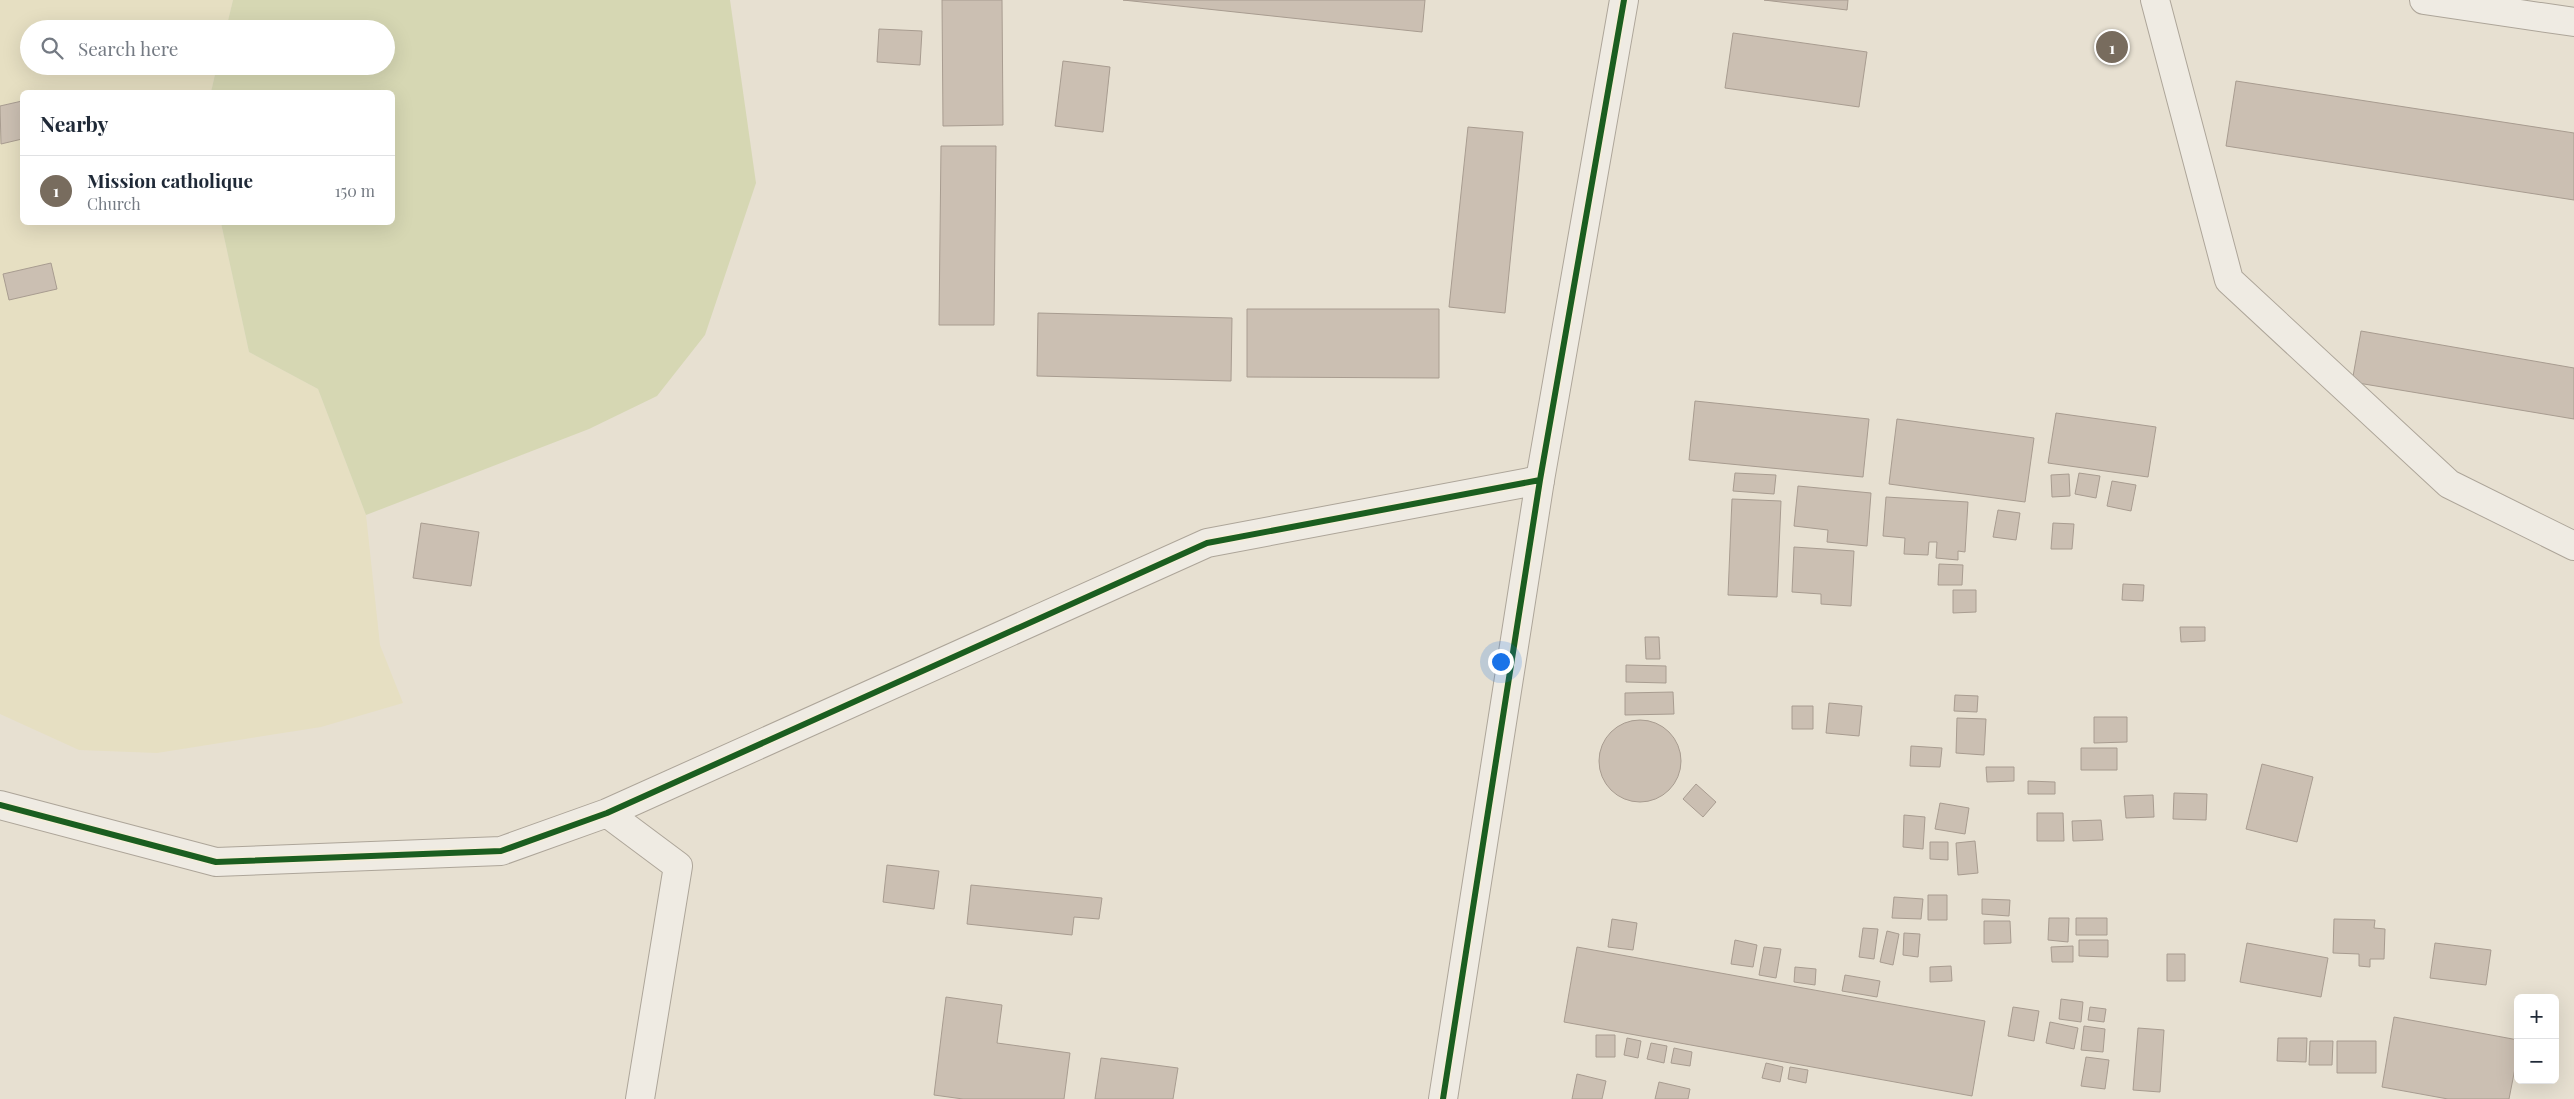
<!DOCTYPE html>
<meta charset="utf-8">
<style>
:root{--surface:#fff;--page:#f2f2f3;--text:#1f2937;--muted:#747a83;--line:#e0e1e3;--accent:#786c5e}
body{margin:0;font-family:"Playfair Display",serif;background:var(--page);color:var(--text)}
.controls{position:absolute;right:15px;bottom:15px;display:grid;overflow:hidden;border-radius:8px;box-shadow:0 5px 20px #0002}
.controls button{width:45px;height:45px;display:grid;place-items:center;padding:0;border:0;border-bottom:1px solid var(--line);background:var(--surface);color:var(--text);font:25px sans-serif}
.you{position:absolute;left:1500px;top:661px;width:18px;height:18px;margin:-12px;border:4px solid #fff;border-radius:50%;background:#1a73e8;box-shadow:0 0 0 8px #1a73e833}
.badge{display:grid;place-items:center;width:32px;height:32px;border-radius:50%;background:var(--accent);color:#fff;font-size:16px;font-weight:700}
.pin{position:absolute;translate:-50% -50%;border:2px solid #fff;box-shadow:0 1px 5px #0006}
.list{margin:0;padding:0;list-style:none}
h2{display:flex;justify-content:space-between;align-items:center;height:65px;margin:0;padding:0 20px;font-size:21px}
h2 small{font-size:16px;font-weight:400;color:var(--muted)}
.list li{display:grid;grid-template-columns:32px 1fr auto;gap:15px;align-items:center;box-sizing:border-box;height:70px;padding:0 20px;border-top:1px solid var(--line)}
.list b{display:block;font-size:19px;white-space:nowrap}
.list p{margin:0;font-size:16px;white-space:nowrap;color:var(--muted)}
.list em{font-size:16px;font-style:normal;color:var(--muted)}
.icon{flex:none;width:28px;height:28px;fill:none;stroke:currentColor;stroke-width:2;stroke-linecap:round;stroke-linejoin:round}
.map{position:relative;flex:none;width:2574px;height:1099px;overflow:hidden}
.search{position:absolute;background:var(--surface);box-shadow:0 5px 20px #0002;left:20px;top:20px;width:375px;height:55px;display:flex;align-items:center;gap:12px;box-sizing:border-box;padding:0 18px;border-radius:28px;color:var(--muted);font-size:19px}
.panel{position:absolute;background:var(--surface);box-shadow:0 5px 20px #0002;left:20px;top:90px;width:375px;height:135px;border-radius:8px}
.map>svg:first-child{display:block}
.farmland{fill:#e6dfc2}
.green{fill:#d6d7b3}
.building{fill:#cbbfb2;stroke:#a89c90}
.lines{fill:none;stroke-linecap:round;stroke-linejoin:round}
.minor-casing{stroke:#ada599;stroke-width:30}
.tertiary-casing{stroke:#ada599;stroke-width:30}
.minor{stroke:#efebe3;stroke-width:28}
.tertiary{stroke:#efebe3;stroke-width:28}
.cycleway-casing{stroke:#f7eed8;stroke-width:9}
.cycleway{stroke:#1b5e20;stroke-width:6}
</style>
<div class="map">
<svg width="2574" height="1099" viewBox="0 0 2574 1099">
<rect width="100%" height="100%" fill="#e7e0d1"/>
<path class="farmland" d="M 0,0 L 233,0 L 226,29 L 29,29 L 29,66 L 217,66 L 211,92 L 22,92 L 22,222 L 221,223 L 249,352 L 318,389 L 366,515 L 380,645 L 403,703 L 321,727 L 157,753 L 79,750 L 0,714 Z"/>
<path class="green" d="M 233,0 L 730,0 L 756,183 L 705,335 L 657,396 L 589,429 L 366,515 L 318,389 L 249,352 L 221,223 L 392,222 L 392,92 L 211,92 L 217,66 L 386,66 L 386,29 L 226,29 Z"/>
<path class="building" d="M 942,0 L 1002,0 L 1003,125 L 943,126 Z
M 1123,0 L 1425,0 L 1422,32 Z
M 1764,0 L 1848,0 L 1847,10 Z
M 879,29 L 922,31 L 920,65 L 877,62 Z
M 1733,33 L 1867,52 L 1859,107 L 1725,88 Z
M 1063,61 L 1110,67 L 1103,132 L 1055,126 Z
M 2236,81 L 2574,133 L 2574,200 L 2226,146 Z
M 22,101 L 22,139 L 1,144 L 0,106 Z
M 1468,127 L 1523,132 L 1505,313 L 1449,307 Z
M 941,146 L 996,146 L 994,325 L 939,325 Z
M 51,263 L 57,289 L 9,300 L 3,274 Z
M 1247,309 L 1439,309 L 1439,378 L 1247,377 Z
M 1038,313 L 1232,318 L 1231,381 L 1037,376 Z
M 2361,331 L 2574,368 L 2574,419 L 2352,382 Z
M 1695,401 L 1869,419 L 1863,477 L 1689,460 Z
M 2056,413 L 2156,427 L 2148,477 L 2048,463 Z
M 1897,419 L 2034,438 L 2025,502 L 1889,484 Z
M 1735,473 L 1776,475 L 1774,494 L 1733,491 Z
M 2079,473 L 2100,476 L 2096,498 L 2075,494 Z
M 2069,474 L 2070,496 L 2052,497 L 2051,475 Z
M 2112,481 L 2136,485 L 2131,511 L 2107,506 Z
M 1798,486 L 1871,493 L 1867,546 L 1827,542 L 1828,530 L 1794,526 Z
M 1886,497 L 1968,502 L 1965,552 L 1958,551 L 1958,560 L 1936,558 L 1937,542 L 1929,542 L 1928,555 L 1904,554 L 1905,538 L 1883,536 Z
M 1732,499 L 1781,501 L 1777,597 L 1728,595 Z
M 1998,510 L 2020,513 L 2016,540 L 1993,537 Z
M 421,523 L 479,532 L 471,586 L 413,578 Z
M 2053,523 L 2074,524 L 2072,549 L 2051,549 Z
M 1794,547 L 1854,551 L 1851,606 L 1821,604 L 1821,594 L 1792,592 Z
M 1939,564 L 1963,565 L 1962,585 L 1938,585 Z
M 2123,584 L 2144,585 L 2143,601 L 2122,600 Z
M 1953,590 L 1976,590 L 1976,612 L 1953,613 Z
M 2180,627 L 2205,627 L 2205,641 L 2181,642 Z
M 1645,637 L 1659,637 L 1660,659 L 1646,659 Z
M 1626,665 L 1666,666 L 1666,683 L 1626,682 Z
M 1673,692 L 1674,714 L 1625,715 L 1625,693 Z
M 1955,695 L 1978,696 L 1977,712 L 1954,711 Z
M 1829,703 L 1862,706 L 1859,736 L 1826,733 Z
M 1792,706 L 1813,706 L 1813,729 L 1792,729 Z
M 2094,717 L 2127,717 L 2127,742 L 2094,743 Z
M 1957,718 L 1986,719 L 1984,755 L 1956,753 Z
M1599 761a41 41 0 1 1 82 0a41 41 0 1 1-82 0Z
M 1911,746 L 1942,748 L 1940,767 L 1910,766 Z
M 2081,748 L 2117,748 L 2117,770 L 2081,770 Z
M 2262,764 L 2313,777 L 2297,842 L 2246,829 Z
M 1986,767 L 2014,767 L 2014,781 L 1987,782 Z
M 2028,781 L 2055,782 L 2055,794 L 2028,794 Z
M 1696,784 L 1716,802 L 1703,817 L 1683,799 Z
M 2174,793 L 2207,794 L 2206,820 L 2173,819 Z
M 2153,795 L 2154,817 L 2126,818 L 2124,796 Z
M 1940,803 L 1969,808 L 1965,834 L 1935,829 Z
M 2037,813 L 2063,813 L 2064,841 L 2037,841 Z
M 1904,815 L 1925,817 L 1923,849 L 1903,847 Z
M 2101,820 L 2103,840 L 2073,841 L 2072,821 Z
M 1975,841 L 1978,873 L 1958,875 L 1956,843 Z
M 1930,842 L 1948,842 L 1948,860 L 1930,859 Z
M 887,865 L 939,871 L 934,909 L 883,902 Z
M 971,885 L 1102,898 L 1099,919 L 1074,917 L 1072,935 L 967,924 Z
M 1928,895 L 1947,895 L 1947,920 L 1928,920 Z
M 1894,897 L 1923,899 L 1921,919 L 1892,918 Z
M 1982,899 L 2010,900 L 2009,916 L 1982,914 Z
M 2049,918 L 2069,918 L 2068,942 L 2048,940 Z
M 2076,918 L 2107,918 L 2107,935 L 2076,935 Z
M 1612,919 L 1637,923 L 1633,950 L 1608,947 Z
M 2334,919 L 2375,920 L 2374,928 L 2385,929 L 2384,959 L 2370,959 L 2370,967 L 2359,966 L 2359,954 L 2333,953 Z
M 1984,921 L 2010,921 L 2011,943 L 1984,944 Z
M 1863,928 L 1878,929 L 1874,959 L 1859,957 Z
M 1887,931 L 1899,934 L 1893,965 L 1880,962 Z
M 1904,933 L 1920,934 L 1918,957 L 1903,955 Z
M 1735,940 L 1757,945 L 1753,967 L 1731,964 Z
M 2079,940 L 2108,940 L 2108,957 L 2079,956 Z
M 2247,943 L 2328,958 L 2321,997 L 2240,982 Z
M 2435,943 L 2491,950 L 2486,985 L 2430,978 Z
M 2073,946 L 2073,962 L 2052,962 L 2051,947 Z
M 1577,947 L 1985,1021 L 1972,1096 L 1564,1022 Z
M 1764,947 L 1781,949 L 1776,978 L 1759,975 Z
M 2167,954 L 2185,954 L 2185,981 L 2167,981 Z
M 1951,966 L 1952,981 L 1930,982 L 1930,967 Z
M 1795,967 L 1816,969 L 1815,985 L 1794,982 Z
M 1845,975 L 1880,981 L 1877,997 L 1842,991 Z
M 946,997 L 1002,1005 L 997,1043 L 1070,1053 L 1064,1099 L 963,1099 L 934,1095 Z
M 2061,999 L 2083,1002 L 2081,1022 L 2059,1019 Z
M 2013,1007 L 2039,1011 L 2034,1041 L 2008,1036 Z
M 2090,1007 L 2106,1009 L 2104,1022 L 2088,1020 Z
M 2394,1017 L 2518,1040 L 2518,1053 L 2509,1099 L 2448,1099 L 2382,1087 Z
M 2050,1022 L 2078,1028 L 2074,1049 L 2046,1043 Z
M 2084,1026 L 2105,1029 L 2103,1052 L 2081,1050 Z
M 2138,1028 L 2164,1030 L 2160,1092 L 2133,1090 Z
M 1596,1035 L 1615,1035 L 1615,1057 L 1596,1057 Z
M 1627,1038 L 1641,1041 L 1638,1058 L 1624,1055 Z
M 2278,1038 L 2307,1038 L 2306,1062 L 2277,1061 Z
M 2310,1041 L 2333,1041 L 2332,1065 L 2309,1065 Z
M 2337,1041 L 2376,1041 L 2376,1073 L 2337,1073 Z
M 1651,1043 L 1667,1046 L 1664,1063 L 1647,1059 Z
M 1674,1048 L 1692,1052 L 1690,1066 L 1671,1063 Z
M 2086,1057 L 2109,1060 L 2105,1089 L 2081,1086 Z
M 1101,1058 L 1178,1068 L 1173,1099 L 1095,1099 Z
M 1766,1063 L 1783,1067 L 1780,1082 L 1762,1078 Z
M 1790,1067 L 1808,1070 L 1806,1083 L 1788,1079 Z
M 1577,1074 L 1606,1081 L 1602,1099 L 1572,1099 Z
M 1659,1082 L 1690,1089 L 1688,1099 L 1655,1099 Z"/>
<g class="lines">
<defs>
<path id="minor" d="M 2155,0 L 2229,280 L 2449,484 L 2574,546
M 2424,0 L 2574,22
M 0,805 L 216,862 L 501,851 L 607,813 L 1207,543 L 1540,480
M 607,813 L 678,866 L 640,1099"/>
<path id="tertiary" d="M 1443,1099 L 1540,480 L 1624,0"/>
</defs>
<use href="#minor" class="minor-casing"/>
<use href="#tertiary" class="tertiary-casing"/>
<use href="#minor" class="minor"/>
<use href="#tertiary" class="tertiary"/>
<defs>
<path id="cycleway" d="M 0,805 L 216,862 L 501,851 L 607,813 L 1207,543 L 1540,480
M 1443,1099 L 1540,480 L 1624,0"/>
</defs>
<use href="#cycleway" class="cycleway-casing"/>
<use href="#cycleway" class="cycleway"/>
</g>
</svg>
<div class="controls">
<button>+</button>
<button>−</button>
</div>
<div class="you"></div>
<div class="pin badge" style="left:2112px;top:47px">1</div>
<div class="search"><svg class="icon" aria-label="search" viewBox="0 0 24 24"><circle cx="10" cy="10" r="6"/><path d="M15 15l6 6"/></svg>Search here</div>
<section class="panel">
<h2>Nearby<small></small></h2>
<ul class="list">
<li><span class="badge">1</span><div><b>Mission catholique</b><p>Church</p></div><em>150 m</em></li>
</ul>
</section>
</div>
